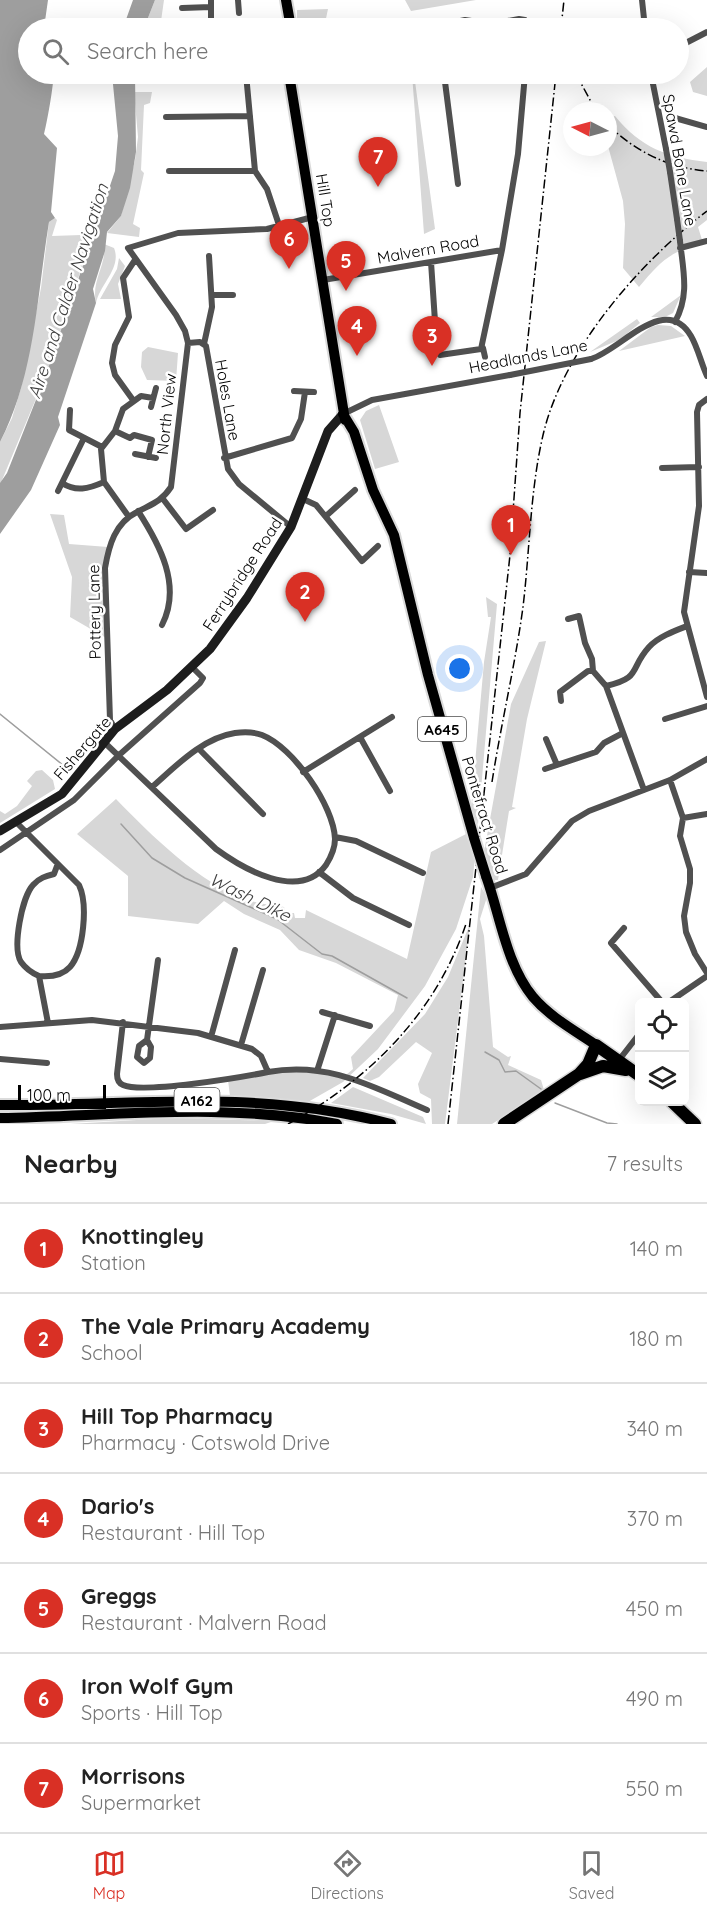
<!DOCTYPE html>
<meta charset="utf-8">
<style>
:root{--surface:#fff;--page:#f6f6f6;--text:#222;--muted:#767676;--line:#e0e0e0;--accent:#d93025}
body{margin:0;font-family:Quicksand,sans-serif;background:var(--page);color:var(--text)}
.controls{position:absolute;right:18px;bottom:18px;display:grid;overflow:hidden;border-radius:9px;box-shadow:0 6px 24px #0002}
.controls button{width:54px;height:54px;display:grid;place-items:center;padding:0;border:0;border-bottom:2px solid var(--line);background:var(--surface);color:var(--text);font:30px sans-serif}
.compass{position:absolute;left:563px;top:102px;width:54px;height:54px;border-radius:50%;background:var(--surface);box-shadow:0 6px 24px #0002;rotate:276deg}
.scale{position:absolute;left:18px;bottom:15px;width:88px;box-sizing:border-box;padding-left:6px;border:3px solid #000;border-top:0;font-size:16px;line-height:21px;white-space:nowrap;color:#000;-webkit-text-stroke:4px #fff;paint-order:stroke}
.you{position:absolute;left:460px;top:669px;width:21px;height:21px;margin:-15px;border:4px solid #fff;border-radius:50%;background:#1a73e8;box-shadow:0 0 0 9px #1a73e833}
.badge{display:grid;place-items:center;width:39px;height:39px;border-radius:50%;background:var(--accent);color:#fff;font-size:20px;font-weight:700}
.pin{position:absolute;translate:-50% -50px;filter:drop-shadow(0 2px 3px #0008)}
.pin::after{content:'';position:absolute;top:32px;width:21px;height:18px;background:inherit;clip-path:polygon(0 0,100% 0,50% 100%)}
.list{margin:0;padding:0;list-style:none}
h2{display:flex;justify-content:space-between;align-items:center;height:78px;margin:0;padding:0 24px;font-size:26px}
h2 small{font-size:20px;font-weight:400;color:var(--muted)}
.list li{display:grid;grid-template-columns:39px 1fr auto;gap:18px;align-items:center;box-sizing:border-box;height:90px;padding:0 24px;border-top:2px solid var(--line)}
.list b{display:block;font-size:22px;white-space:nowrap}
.list p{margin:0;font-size:20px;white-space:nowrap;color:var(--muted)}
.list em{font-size:20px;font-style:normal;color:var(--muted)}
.icon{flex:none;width:33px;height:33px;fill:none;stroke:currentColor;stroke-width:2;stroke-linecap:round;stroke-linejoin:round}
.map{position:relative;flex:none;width:707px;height:1124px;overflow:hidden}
.search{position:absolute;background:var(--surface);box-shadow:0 6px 24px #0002;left:18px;right:18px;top:18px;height:66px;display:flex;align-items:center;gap:15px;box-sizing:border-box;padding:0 21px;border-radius:33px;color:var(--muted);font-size:22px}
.sheet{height:708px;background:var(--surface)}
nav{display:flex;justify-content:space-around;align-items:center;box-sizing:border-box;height:84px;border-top:2px solid var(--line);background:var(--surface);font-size:16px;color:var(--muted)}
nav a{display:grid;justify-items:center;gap:3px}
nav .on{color:var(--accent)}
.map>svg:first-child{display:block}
.green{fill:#d7d7d7}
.water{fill:#9e9e9e}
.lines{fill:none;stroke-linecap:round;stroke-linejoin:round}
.stream{stroke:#9e9e9e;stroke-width:1.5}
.primary-casing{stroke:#dbdbdb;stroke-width:14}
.highway-casing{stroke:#dbdbdb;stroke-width:15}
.street{stroke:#505050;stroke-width:6}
.secondary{stroke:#1d1d1d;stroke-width:9}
.primary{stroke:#000;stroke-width:10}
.highway{stroke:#000;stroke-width:12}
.rail{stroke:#000;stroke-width:1.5;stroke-dasharray:9 3 1.5 3;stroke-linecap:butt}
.primary-bridge-casing{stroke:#dbdbdb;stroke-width:14;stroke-linecap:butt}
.street-bridge{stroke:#505050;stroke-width:6}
.primary-bridge{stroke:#000;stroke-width:10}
.labels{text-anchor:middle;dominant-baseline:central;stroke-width:5;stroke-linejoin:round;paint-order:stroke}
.shield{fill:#fff;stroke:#4c4c4c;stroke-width:1.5}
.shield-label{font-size:15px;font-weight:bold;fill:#000}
.street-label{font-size:16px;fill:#000;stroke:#fff}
.water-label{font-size:18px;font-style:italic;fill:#3f3f3f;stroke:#fff}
</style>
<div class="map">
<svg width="707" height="1124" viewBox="0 0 707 1124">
<rect width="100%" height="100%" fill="#fff"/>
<path class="green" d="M 155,0 L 164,0 L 160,28 L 144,28 Z
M 405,0 L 476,0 L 411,11 Z
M 328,9 L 324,28 L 297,28 L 297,10 Z
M 707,67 L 707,96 L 693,92 L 690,82 Z
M 412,74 L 414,74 L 435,229 L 424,234 Z
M 134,92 L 152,92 L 150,103 L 144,105 L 141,170 L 144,173 L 133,224 L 140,228 L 139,237 L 107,233 L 121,216 L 135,160 L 138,137 Z
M 615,116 C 641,148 667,157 707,162 L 707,220 L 698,227 L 703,243 C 670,251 660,262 639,287 L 623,268 L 625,224 L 623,201 L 608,146 L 608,118 Z
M 55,218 L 57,220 L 52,236 L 81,235 L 91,240 L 45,377 L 0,485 L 0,442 L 12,418 L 21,388 L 41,288 L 49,222 Z
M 104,244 L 114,248 C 122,268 100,284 96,303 C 91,280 107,265 104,244 Z
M 119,258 L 125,266 L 118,284 L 121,299 L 100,299 L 117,269 Z
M 681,295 L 673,313 L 665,317 L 651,317 Z
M 637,319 L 640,323 L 619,340 L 590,352 Z
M 658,325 L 671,326 L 685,336 L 619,351 L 651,327 Z
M 148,347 L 178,353 L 176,381 L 147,380 L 141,367 L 142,352 Z
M 379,405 L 399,462 L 375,469 L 360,420 L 366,411 Z
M 50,514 L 64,515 L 69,544 L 108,547 L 105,568 L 108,639 L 70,617 L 72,577 Z
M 486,597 L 497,604 L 478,825 L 471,809 L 484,662 L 491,617 L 488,617 Z
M 546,641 L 527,719 L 512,807 L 516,808 L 509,811 L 498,880 L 492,880 L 484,852 L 511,704 L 539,642 Z
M 42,770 L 53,780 L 55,789 L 0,823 L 0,811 L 5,814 L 17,806 L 32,786 L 27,781 L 36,771 Z
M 116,799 C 151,835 200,884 248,900 C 259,904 272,905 284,907 L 286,913 L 294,913 L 295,918 L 305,918 L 306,910 L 407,959 L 431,852 L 468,833 L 475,856 L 473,877 L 456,929 L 425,986 L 378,1049 L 343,1082 L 308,1102 L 230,1096 L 228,1080 L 286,1068 L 346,1075 L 353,1069 L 351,1057 L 394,1011 L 398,995 L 336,963 L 299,950 L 280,930 L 244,914 L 224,901 L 198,924 L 128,916 L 128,876 L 77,834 Z
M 481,887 L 487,897 L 480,919 L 484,936 L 493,1047 L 508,1057 L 511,1056 L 508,1065 L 541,1080 L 544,1090 L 492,1124 L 457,1124 Z
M 470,924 L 445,1124 L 432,1124 L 431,1099 L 420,1093 L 418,1084 L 432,1053 L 416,1042 L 379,1077 L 370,1081 L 363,1078 L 425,1014 L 448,977 Z
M 353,1087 L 423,1117 L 426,1124 L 391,1114 L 331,1103 Z
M 170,1118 L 274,1121 L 265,1124 L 70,1124 Z"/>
<path class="water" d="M 0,0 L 48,0 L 44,28 L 28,28 L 28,74 L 53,74 C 55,80 46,127 44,134 L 57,148 L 51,212 L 55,218 L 49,222 C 37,295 35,375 0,442 Z
M 133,0 L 155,0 L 144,28 L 123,28 Z
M 112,74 L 135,74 L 136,152 L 130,188 L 121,216 L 107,232 L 105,251 L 93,289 L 96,303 L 58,417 L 60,425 L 31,490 L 0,534 L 0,483 L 7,473 L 45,377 L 115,171 L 118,136 Z"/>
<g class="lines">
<path class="stream" d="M 0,714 L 69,770
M 121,824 L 152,858 L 185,878 L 277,919 L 322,954 L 332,956 L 407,998
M 485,1052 L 499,1060 L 505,1072 L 516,1071 L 541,1089
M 555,1103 L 607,1123 L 617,1124"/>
<defs>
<path id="primary" d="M 286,0 L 291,28
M 289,74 L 345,420
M 343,414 L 354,432 L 373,490 L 394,535 L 428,675 L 474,838
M 486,876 C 500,915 506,964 533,997 C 550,1017 574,1030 596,1045
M 0,1105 C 135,1106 257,1088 391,1124
M 0,1118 C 115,1116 223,1102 337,1124"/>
<path id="highway" d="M 580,1074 L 603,1066 L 626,1070
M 672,1102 L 695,1124
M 504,1124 L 579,1074 L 588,1064 L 596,1045 L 640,1076"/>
</defs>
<use href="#primary" class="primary-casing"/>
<use href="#highway" class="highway-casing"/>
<path class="street" d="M 211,0 L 211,28
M 238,0 L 239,13
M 642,0 L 645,28
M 182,8 L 211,7
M 429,28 L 465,20 L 491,24 L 519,19 L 525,20 L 528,28
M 678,47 L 707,32
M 246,74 L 255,171 L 267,189 L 280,228
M 444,74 L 458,184
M 651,74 L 666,149
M 166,117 L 250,116
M 675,118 L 707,127
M 169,171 L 255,171
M 670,172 L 677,219
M 680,248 L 707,241
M 431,262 L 437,351 L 440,355 L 481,349 L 502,250 L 518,154 L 525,74
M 323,280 L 502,250
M 212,295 L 233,295
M 675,322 C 690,295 683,270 680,241
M 188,343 L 200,342 L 206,346 L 228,469 L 239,484 L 291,527
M 204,344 L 212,307 L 209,256
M 483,348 L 485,357
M 591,359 C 621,350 665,292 691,336 C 698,348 701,363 707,376
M 294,391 L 314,392
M 707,399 L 699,405 L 697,412 L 699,506 L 684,612 L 707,697
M 133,400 L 115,375 L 112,363 L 115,345 L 129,317 L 123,278 L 135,260
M 151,407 L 156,388
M 70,410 L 69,430 L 102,447
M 343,414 L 372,400 L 510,375
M 115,431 L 130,438 L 134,435 L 152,440 L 148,457
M 135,454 L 156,458
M 224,458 L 292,438 L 301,419 L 305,392
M 662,468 L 699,467
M 62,483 C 76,492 88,489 104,482
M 58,491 L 84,438
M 163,499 L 186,529 L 213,510
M 303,499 L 316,505 L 362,561 L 378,546
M 138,511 C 160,545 182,586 162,625
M 326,516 L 355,490
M 129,517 L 104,482 L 101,449 L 115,431 L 123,409 L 141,396 L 153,398
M 689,572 L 707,573
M 568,619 L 579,616 L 585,643 L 592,659 L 593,671
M 606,686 L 644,790
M 561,701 L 560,692 L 588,671 L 593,671 L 606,686 C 642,678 629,669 649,647 C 658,637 674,631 687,626
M 665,719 L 707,706
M 115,729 L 110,720 L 105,568 C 109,545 115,523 137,512 C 152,504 161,502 171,487 L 188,343 L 185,331 L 176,315 L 128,248 L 178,233 L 267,229 L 313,217
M 360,737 L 390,791
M 546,739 L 557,765
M 104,742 L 216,849 C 242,868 299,902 326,865 C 331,857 335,849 335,839 C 334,806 293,747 262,735 C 254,732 243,732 235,733 C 202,738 175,767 152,787
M 199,749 L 263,814
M 545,769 L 596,752 L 604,743 L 621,734
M 303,772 L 392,717
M 670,780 L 683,818 L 680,836 L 690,869 L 690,883 L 684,916 L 686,932 L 695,954 L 707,973
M 683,818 L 707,814
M 16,822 L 79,885 C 88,904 84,951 70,967 C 62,976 51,977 39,976 L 48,1023
M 335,837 L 356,841 L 423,873
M 0,850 L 74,800 L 118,756 L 200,683 L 203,678 L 193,668
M 319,872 L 353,898 L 409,925
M 490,888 L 526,874 L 572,821 L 589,811 L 670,780 L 707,759
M 624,928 L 611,943 L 662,1002
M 39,976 C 32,973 26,969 21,962 C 12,948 22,897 33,885 C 39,878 46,876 54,874 L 57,866
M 669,1002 L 707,976
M 322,1012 L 370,1026
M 123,1022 L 117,1074 C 117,1079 118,1083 123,1085 C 143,1094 243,1077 268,1072
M 0,1027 L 92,1020 L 198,1033 L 252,1049 L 261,1056 L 268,1072 C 329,1061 373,1087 427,1110
M 211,1037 L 235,950
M 147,1040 L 139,1046 L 137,1057 L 144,1063 L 150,1058 L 151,1047 L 147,1040 L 158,960
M 241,1045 L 263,970
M 0,1059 L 47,1063
M 619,1060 L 640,1033
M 318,1068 L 335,1015"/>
<path class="secondary" d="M 0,831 L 62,794 L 115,729 L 167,690 L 210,649 L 247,598 L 291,527 L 328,431 L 343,414"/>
<use href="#primary" class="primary"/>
<use href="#highway" class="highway"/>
<path class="rail" d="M 561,28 L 564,0
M 576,74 L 596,111
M 608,125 C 636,152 669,168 707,171
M 492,782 C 501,724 515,666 523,607 C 530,549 530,488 544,431 C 565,348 640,262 707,211
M 288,1124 C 369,1080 436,1013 466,924
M 448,1124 L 510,555 L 520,413 L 556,74"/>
<defs>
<path id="primary-bridge" d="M 474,838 L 486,876"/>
</defs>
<use href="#primary-bridge" class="primary-bridge-casing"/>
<path class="street-bridge" d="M 666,149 L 670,172
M 677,219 L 680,241
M 510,375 L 591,359"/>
<use href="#primary-bridge" class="primary-bridge"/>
</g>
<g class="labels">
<g class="shield">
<rect x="418" y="717" width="48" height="24" rx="4.5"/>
<rect x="174.5" y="1088" width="45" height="24" rx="4.5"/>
</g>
<g class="shield-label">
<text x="442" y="729">A645</text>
<text x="197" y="1100">A162</text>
</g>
<g class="street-label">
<text transform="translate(680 160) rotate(80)">Spawd Bone Lane</text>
<text transform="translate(326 200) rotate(81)">Hill Top</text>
<text transform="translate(428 249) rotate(-10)">Malvern Road</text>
<text transform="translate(528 356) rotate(-11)">Headlands Lane</text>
<text transform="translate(228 400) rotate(80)">Holes Lane</text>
<text transform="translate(166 414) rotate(-84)">North View</text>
<text transform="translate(242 574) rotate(-57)">Ferrybridge Road</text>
<text transform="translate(94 612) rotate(-91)">Pottery Lane</text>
<text transform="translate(82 748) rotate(-49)">Fishergate</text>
<text transform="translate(485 815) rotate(73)">Pontefract Road</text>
</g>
<g class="water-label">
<text transform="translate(68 291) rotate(-72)">Aire and Calder Navigation</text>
<text transform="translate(250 897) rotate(26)">Wash Dike</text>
</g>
</g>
</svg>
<div class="controls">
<button><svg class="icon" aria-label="locate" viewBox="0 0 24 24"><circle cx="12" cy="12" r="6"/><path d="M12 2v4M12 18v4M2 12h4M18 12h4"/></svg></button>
<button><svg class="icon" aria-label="layers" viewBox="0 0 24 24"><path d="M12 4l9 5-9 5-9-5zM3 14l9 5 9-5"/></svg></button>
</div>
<svg class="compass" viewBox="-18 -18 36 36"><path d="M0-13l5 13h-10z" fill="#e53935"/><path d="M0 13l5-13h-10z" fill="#767676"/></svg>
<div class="scale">100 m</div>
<div class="you"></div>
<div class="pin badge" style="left:511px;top:555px">1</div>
<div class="pin badge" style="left:305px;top:622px">2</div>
<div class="pin badge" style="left:432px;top:366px">3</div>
<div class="pin badge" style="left:357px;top:356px">4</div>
<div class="pin badge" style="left:346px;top:291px">5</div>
<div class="pin badge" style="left:289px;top:269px">6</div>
<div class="pin badge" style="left:378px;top:187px">7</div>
<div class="search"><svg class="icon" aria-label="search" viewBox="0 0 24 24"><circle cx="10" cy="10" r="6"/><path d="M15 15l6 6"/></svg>Search here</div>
</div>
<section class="sheet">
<h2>Nearby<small>7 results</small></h2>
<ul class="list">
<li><span class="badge">1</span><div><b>Knottingley</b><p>Station</p></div><em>140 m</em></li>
<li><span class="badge">2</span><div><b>The Vale Primary Academy</b><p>School</p></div><em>180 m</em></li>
<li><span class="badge">3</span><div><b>Hill Top Pharmacy</b><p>Pharmacy · Cotswold Drive</p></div><em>340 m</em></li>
<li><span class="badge">4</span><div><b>Dario's</b><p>Restaurant · Hill Top</p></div><em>370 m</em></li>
<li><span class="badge">5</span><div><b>Greggs</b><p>Restaurant · Malvern Road</p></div><em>450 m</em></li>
<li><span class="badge">6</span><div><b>Iron Wolf Gym</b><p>Sports · Hill Top</p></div><em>490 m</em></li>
<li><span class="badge">7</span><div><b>Morrisons</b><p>Supermarket</p></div><em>550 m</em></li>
</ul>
</section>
<nav>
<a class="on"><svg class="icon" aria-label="map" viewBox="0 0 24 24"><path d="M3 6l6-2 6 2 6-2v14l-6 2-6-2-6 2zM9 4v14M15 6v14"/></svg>Map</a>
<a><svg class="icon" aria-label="directions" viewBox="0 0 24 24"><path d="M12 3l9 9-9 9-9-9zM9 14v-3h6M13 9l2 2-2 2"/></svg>Directions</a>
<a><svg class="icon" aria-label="saved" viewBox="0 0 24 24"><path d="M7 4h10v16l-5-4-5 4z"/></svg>Saved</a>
</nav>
